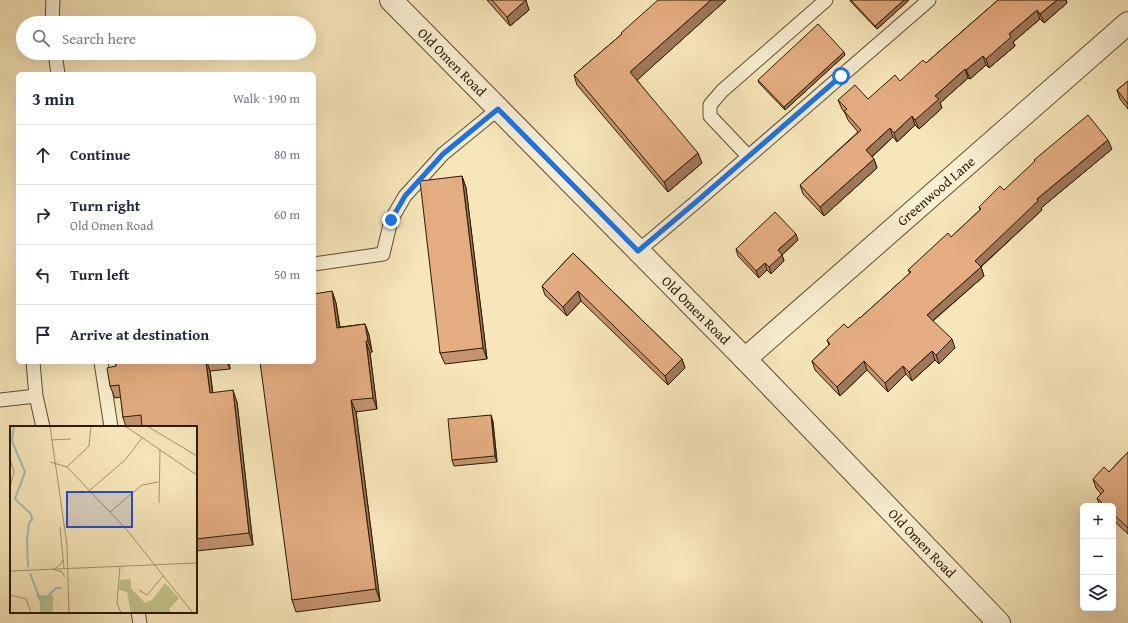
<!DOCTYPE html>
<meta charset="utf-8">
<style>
:root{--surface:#fff;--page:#f2f2f3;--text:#1f2937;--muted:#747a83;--line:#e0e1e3}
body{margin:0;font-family:"Gentium Book Plus",serif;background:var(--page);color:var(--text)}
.controls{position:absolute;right:12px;bottom:12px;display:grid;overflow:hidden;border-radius:6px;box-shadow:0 4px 16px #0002}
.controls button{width:36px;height:36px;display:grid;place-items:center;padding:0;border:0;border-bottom:1px solid var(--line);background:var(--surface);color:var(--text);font:20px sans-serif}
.stop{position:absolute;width:12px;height:12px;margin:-9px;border:3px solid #1a73e8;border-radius:50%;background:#fff}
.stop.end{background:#1a73e8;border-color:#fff;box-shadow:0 1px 4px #0008}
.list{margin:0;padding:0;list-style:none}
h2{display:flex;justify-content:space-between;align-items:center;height:52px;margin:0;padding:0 16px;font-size:17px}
h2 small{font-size:13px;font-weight:400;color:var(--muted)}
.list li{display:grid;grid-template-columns:26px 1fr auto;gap:12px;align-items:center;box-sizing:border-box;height:60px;padding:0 16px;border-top:1px solid var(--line)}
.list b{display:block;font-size:15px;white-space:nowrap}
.list p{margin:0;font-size:13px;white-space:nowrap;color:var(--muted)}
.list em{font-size:13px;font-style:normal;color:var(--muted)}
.icon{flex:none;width:22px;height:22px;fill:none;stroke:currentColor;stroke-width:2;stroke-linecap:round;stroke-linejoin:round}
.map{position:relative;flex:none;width:1128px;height:623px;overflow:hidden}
.search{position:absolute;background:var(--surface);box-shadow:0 4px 16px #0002;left:16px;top:16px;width:300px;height:44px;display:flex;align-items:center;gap:10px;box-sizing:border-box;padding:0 14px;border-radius:22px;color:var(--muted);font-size:15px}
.panel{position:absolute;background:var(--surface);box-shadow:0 4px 16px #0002;left:16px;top:72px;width:300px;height:292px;border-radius:6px}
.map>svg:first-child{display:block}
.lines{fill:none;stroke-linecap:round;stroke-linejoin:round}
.service-casing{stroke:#5e4d2e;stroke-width:15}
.minor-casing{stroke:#5e4d2e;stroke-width:24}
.tertiary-casing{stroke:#5e4d2e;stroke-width:24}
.service{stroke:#f9efd2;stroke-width:13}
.minor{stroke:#f9efd2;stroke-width:22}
.tertiary{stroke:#f9efd2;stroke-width:22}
.wall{fill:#c3946f;stroke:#2c1a00}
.shaded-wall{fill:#9f785a;stroke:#2c1a00}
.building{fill:#e3ac81;stroke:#2c1a00}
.route{stroke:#1a73e8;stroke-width:5}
.labels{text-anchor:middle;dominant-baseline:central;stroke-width:3;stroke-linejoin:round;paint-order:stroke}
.street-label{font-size:14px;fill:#2c1a00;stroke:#f9efd2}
.inset-river{fill:none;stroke:#9dbfb2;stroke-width:2}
.inset-road{fill:none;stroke:#a5946f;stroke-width:1}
.view{fill:#1d4ed8;fill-opacity:0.15;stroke:#1d4ed8;stroke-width:2}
.inset-edge{fill:none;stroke:#2c1a00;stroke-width:2}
</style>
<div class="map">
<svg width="1128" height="623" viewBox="0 0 1128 623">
<rect width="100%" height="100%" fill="#f6e6b9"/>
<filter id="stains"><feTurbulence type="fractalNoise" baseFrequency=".005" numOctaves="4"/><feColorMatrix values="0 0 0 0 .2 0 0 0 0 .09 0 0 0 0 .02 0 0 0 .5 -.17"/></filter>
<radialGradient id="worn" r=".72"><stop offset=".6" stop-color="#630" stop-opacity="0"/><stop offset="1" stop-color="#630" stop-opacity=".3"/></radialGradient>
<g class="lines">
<defs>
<path id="service" d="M 52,23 L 53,0
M 55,53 L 58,74
M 748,156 L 710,116 L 710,105 L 722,91 L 826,0
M 638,251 L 696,202 L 929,0
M 314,264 L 383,254 L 391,220 L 405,196 L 443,154 L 498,109
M 101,362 L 111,427
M 36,396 L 43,427
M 0,400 L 36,396 L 33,362
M 138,612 L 140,623"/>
<path id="minor" d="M 745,359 L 1128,23"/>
<path id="tertiary" d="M 391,0 L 745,359 L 999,623"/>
</defs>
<use href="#service" class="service-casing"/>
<use href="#minor" class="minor-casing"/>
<use href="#tertiary" class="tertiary-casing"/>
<use href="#service" class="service"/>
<use href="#minor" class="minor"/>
<use href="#tertiary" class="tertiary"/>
</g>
<path class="wall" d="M 487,0 L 525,0 L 529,10 L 510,26 Z
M 726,0 L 637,80 L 702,163 L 668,192 L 577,85 L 574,75 L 622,34 L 621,33 Z
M 850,0 L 909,0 L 877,29 L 851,2 Z
M 998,0 L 1066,0 L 1067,3 L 1044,23 L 1040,19 L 1013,42 L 1015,46 L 989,68 L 986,65 L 970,79 L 968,78 L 940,103 L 942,108 L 919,129 L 915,125 L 897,142 L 893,137 L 872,157 L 874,159 L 877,168 L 824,216 L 803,194 L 800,185 L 858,132 L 848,120 L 845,113 L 842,109 L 838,100 L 868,99 L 900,81 L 926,63 Z
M 845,55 L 785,110 L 759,83 L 758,80 Z
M 1128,81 L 1128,109 L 1120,99 L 1117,90 Z
M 1112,149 L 1041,208 L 1042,210 L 981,267 L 984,276 L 933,321 L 955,348 L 939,364 L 935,360 L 912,381 L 906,374 L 888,392 L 867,370 L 840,396 L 815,370 L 812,361 L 829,345 L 827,340 L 848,328 L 860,318 L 910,273 L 908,270 L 951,237 L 980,210 L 979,207 L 1004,190 Z
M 462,176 L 466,188 L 487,359 L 445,364 L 440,353 Z
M 798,240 L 782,255 L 784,261 L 771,274 L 767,270 L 759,278 L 738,256 L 736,249 Z
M 573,253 L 682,359 L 685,368 L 668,385 L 581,301 L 567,316 L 545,295 L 542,286 Z
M 332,291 L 336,303 L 340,327 L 365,324 L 369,335 L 372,352 L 370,353 L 377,409 L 356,412 L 380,601 L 296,612 L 292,600 Z
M 116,362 L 229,362 L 230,369 L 210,371 L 213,393 L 237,402 L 253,545 L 196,551 L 196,427 L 126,427 L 123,417 L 121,397 L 115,398 L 110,386 L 116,366 Z
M 491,415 L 493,422 L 497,462 L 454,466 L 452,460 Z
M 1128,452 L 1128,534 L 1113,520 L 1113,506 L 1100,506 L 1097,498 L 1101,494 L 1096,488 L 1093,479 L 1109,472 Z"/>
<path class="shaded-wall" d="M 526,0 L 529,10 L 510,26 L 507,17 Z
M 711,0 L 726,0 L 634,83 L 630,72 Z
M 904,0 L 909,0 L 877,29 L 875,26 Z
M 1057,0 L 1066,0 L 1067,3 L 1044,23 L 1040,14 Z
M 1037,10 L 1040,19 L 1013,42 L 1015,46 L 989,68 L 986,59 L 1009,34 Z
M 844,52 L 845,55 L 785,110 L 784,107 Z
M 983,56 L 986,65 L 970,79 L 966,70 Z
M 965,69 L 968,78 L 940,103 L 942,108 L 919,129 L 915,120 L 935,96 Z
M 912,116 L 915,125 L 897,142 L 894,133 Z
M 890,128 L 893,137 L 869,159 L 866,150 Z
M 1108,140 L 1112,149 L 1041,208 L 1042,210 L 978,269 L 975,261 L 1037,199 Z
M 698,153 L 702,163 L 668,192 L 664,182 Z
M 874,159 L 877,168 L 824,216 L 820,207 Z
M 462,176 L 466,188 L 487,359 L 483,348 Z
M 796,234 L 798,240 L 782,255 L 784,261 L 771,274 L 769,267 L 778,250 Z
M 765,263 L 767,270 L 759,278 L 756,271 Z
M 981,267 L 984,276 L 930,323 L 927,315 Z
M 332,291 L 336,303 L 341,339 L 337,328 Z
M 578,291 L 581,301 L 567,316 L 563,307 Z
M 365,324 L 369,335 L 372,352 L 368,341 Z
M 952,339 L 955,348 L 939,364 L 936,355 Z
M 366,341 L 370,353 L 377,409 L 373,398 Z
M 932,351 L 935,360 L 912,381 L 909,372 Z
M 682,359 L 685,368 L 668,385 L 665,376 Z
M 864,361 L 867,370 L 840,396 L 837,387 Z
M 206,362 L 207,362 L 210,371 L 214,405 L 210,393 Z
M 227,362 L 229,362 L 230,369 Z
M 903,366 L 906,374 L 888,392 L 885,383 Z
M 233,390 L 237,402 L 253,545 L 249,533 Z
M 351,400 L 356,412 L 380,601 L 376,589 Z
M 491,415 L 493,422 L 497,462 L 495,456 Z"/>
<path class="building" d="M 492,0 L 526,0 L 507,17 Z
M 658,0 L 711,0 L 630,72 L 698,153 L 664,182 L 574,75 L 622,34 L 621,33 Z
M 851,0 L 904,0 L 875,26 Z
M 998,0 L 1057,0 L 1040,14 L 1037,10 L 1009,34 L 1011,37 L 986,59 L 983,56 L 966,70 L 965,69 L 935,96 L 939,99 L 915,120 L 912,116 L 894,133 L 890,128 L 866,150 L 874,159 L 820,207 L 800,185 L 861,130 L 844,111 L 847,109 L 838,100 L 855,85 L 868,99 L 895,75 L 900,81 L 923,60 L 926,63 Z
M 818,24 L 844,52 L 784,107 L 758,80 Z
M 1128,81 L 1128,104 L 1117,90 Z
M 1088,115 L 1108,140 L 1037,199 L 1038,201 L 975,261 L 981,267 L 927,315 L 952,339 L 936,355 L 932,351 L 909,372 L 903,366 L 885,383 L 864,361 L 837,387 L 812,361 L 830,344 L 827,340 L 844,324 L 848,328 L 860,317 L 860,318 L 911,272 L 908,270 L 948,233 L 951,237 L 981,209 L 979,207 L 1000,186 L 1004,190 L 1035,161 L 1034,160 Z
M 462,176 L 483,348 L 440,353 L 420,181 Z
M 775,212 L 796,234 L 778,250 L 782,255 L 769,267 L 765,263 L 756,271 L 736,249 Z
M 573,253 L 682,359 L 665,376 L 578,291 L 563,307 L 542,286 Z
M 332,291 L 337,328 L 365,324 L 368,341 L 366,341 L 373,398 L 351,400 L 376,589 L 292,600 L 260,362 L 314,362 L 314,294 Z
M 116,362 L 206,362 L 210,393 L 233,390 L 249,533 L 196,539 L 196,427 L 142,427 L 141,415 L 123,417 L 119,385 L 110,386 L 107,368 L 116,366 Z
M 491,415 L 495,456 L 452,460 L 448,419 Z
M 1128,452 L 1128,528 L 1113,514 L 1113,506 L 1105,506 L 1097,498 L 1104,491 L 1093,479 L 1104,467 L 1109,472 Z"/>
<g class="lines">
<path class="route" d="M 391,220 L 405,196 L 443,154 L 498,109 L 638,251 L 696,202 L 841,76"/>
</g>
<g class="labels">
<g class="street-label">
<text transform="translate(452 62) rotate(45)">Old Omen Road</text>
<text transform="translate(936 191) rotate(-41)">Greenwood Lane</text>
<text transform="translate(696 310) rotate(45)">Old Omen Road</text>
<text transform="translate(922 543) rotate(46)">Old Omen Road</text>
</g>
</g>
<g transform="translate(10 426)">
<rect width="187" height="187" fill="#f6e6b9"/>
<path d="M 121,153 L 121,162 L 135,177 L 142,174 L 155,157 L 169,172 L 159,183 L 161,186 L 121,187 L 117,166 L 109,164 L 110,154 ZM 43,169 L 43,187 L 30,187 L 30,176 L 26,169 Z" fill="#c2c38b"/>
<path class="inset-river" d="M 4,0 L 2,15 L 15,46 L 5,73 L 21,88 L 22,94 L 19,97 L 17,114 L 18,141M 20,147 L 35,187M 30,172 L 36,172 L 46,162 L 52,162"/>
<path class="inset-road" d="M 40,0 L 57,119 L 59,187M 115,0 L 187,49M 137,0 L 187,30M 41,14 L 61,13M 0,33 L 4,46 L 0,61 L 0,85M 40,36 L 57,41 L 117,104 L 183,187M 57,41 L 79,20 L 81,0M 79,65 L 115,34 L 132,12M 149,77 L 150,24M 100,86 L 132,59 L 148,56M 50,101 L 54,142M 110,140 L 107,177 L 111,187M 43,143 L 52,146 L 55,151M 44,143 L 50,139 L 53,134M 0,145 L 187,137M 129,164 L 137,169 L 153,150M 0,169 L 16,173 L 21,187"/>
<path class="view" d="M 57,66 L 122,66 L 122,101 L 57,101 Z"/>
<rect width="187" height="187" class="inset-edge"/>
</g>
<rect width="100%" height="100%" filter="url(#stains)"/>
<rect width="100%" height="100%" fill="url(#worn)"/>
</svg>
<div class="controls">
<button>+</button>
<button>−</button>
<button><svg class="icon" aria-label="layers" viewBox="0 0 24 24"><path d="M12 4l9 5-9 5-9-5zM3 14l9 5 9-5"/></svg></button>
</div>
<div class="stop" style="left:841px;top:76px"></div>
<div class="stop end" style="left:391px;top:220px"></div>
<div class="search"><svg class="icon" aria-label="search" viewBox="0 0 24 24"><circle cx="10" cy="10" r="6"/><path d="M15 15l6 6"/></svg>Search here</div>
<section class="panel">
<h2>3 min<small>Walk · 190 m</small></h2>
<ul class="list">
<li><svg class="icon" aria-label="ahead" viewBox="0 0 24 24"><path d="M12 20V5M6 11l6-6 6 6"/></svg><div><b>Continue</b></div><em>80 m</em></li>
<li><svg class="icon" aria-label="right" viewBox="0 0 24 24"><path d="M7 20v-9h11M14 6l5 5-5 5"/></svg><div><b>Turn right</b><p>Old Omen Road</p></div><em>60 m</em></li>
<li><svg class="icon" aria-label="left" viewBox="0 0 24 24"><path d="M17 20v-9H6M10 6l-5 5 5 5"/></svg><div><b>Turn left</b></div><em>50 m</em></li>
<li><svg class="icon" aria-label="arrive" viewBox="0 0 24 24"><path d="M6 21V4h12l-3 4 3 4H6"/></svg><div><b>Arrive at destination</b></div></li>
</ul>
</section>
</div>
